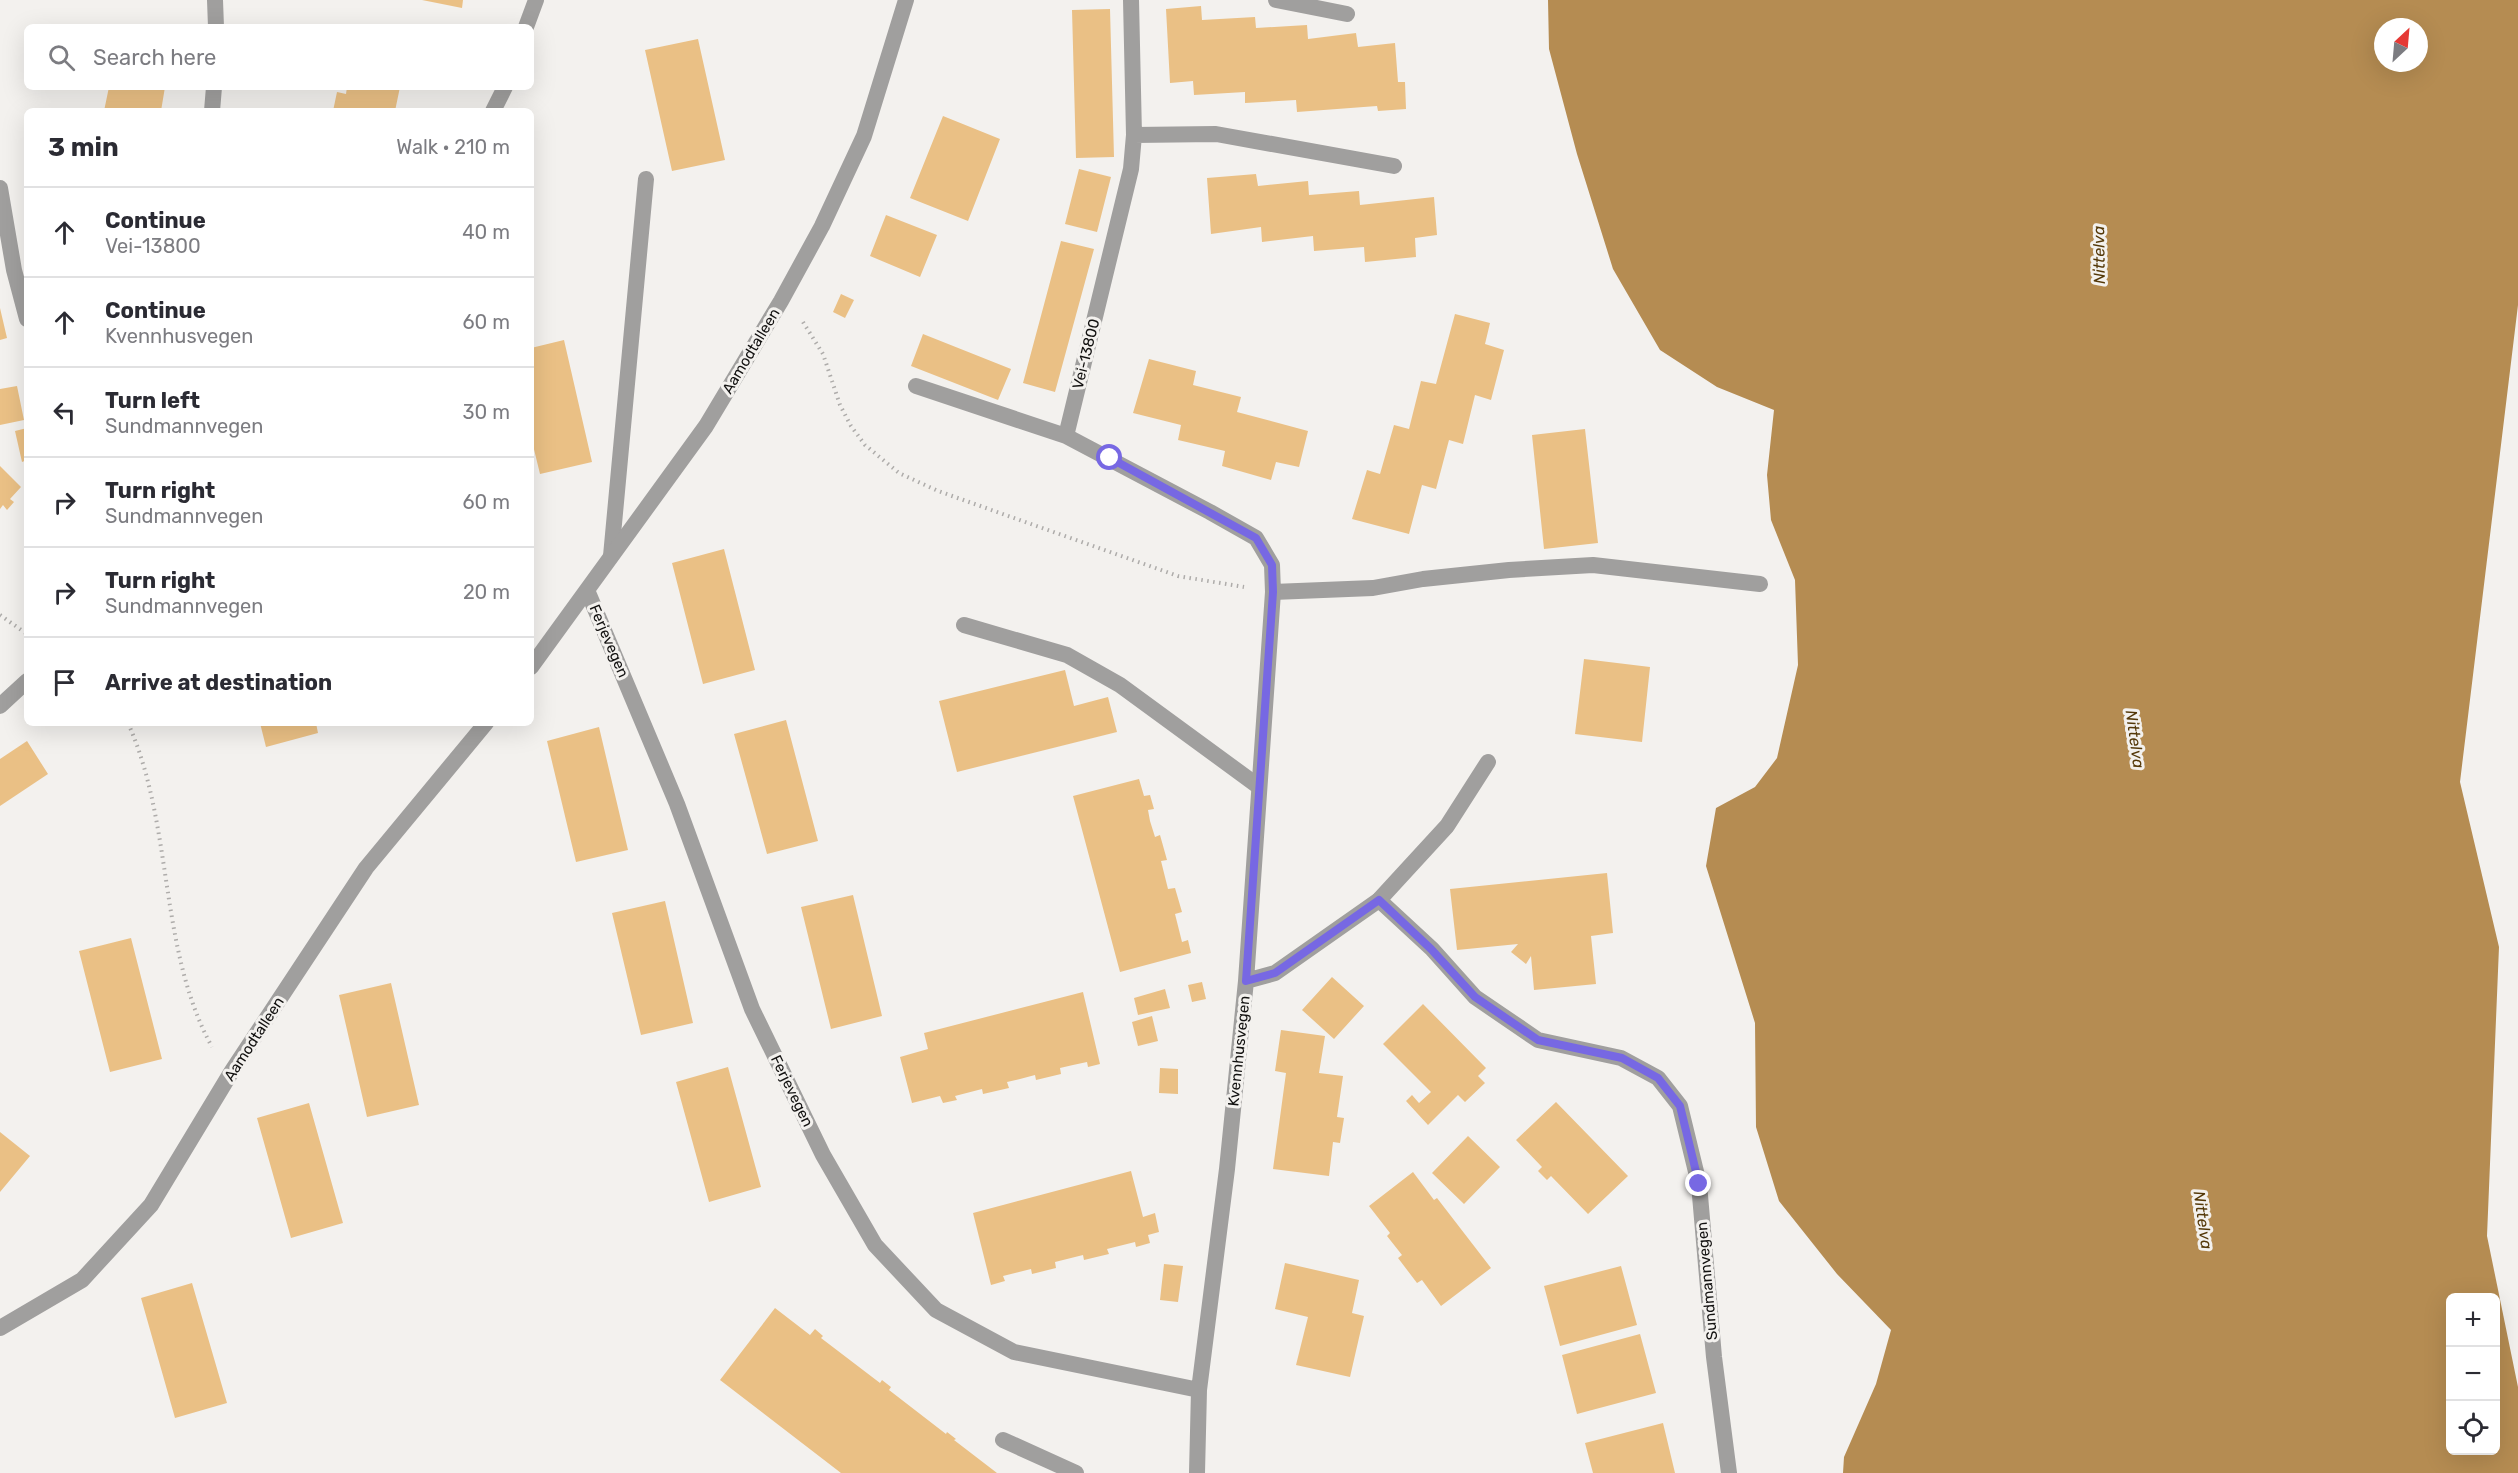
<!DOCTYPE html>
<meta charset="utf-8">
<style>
:root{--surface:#fff;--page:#f2f2f3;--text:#2b2b33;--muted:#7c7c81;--line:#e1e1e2}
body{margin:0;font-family:Rubik,sans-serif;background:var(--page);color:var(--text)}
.controls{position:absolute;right:18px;bottom:18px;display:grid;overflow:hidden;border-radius:9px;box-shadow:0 6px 24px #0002}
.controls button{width:54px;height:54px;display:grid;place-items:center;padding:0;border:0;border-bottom:2px solid var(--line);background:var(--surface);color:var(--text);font:30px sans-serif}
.compass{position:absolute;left:2374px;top:18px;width:54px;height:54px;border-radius:50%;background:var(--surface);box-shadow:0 6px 24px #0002;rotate:26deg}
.stop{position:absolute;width:18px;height:18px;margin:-14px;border:4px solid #7768e3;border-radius:50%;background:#fff}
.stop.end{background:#7768e3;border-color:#fff;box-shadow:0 2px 6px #0008}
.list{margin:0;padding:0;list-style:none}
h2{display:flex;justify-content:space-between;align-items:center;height:78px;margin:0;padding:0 24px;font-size:26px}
h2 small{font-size:20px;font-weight:400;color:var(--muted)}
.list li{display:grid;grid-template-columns:39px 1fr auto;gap:18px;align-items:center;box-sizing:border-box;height:90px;padding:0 24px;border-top:2px solid var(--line)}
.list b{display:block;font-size:22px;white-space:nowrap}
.list p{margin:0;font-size:20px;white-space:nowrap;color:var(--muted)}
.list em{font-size:20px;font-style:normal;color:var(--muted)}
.icon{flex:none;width:33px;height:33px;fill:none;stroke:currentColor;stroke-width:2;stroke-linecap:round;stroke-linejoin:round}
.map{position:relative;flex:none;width:2518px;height:1473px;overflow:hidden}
.search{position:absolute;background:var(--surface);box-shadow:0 6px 24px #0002;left:24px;top:24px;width:510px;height:66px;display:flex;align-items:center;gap:15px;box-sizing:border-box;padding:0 21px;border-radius:9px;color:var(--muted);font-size:22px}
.panel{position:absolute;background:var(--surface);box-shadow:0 6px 24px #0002;left:24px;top:108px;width:510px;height:618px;border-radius:9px}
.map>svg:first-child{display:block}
.water{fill:#b58c52;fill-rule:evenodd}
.building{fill:#eac085}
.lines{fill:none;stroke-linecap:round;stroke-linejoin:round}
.path{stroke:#aeacaa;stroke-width:4;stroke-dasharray:1.5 4.5;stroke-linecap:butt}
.service{stroke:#a09f9e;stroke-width:16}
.minor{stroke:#a09f9e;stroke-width:16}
.route{stroke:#7768e3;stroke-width:8}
.labels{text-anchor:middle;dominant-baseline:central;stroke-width:6;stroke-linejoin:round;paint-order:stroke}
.street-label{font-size:15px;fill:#121110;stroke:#f3f1ee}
.water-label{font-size:16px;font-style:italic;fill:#543808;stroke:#f3f1ee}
</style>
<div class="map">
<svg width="2518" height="1473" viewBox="0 0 2518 1473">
<rect width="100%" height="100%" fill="#f3f1ee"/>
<path class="water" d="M 1548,0 L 2518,0 L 2518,305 L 2460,782 L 2499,947 L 2487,1236 L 2518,1387 L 2518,1473 L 1843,1473 L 1844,1457 L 1876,1384 L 1891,1330 L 1837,1274 L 1779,1201 L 1756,1127 L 1755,1023 L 1706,866 L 1716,808 L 1755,787 L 1777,758 L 1798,665 L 1795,580 L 1771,520 L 1767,475 L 1774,410 L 1717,387 L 1660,350 L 1613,269 L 1577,154 L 1549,49 ZM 2383,27 L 2419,27 L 2419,63 L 2383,63 ZM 2450,1298 L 2496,1298 L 2496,1450 L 2450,1450 Z"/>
<path class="building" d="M 422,0 L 463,0 L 462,8 Z
M 1201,6 L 1202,20 L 1255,17 L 1256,28 L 1307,25 L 1308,39 L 1356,33 L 1358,47 L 1395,43 L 1398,82 L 1405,82 L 1406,109 L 1378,111 L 1377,106 L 1297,112 L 1296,100 L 1245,103 L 1245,92 L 1194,95 L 1193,81 L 1170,83 L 1166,9 Z
M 1110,9 L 1114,157 L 1076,158 L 1072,10 Z
M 698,39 L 725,160 L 672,171 L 645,50 Z
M 109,87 L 165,87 L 161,111 L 104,111 Z
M 347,87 L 400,87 L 395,111 L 333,111 L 337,92 L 346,94 Z
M 943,116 L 1000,139 L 968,221 L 910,198 Z
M 1079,169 L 1111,177 L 1097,232 L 1065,224 Z
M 1256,174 L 1258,186 L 1308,181 L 1309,195 L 1359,191 L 1360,205 L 1434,197 L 1437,235 L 1415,238 L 1416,257 L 1365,262 L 1364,247 L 1314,251 L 1313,236 L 1262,242 L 1261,227 L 1211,234 L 1207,178 Z
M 886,215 L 937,235 L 920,277 L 870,256 Z
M 1061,241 L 1094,249 L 1055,392 L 1023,383 Z
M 841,294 L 854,300 L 845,318 L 833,312 Z
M 0,308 L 7,338 L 0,340 Z
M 1455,314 L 1490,323 L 1485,344 L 1504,350 L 1491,400 L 1475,395 L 1463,444 L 1449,440 L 1436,489 L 1422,485 L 1409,534 L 1352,519 L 1367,470 L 1380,474 L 1394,425 L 1409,429 L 1421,381 L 1436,384 Z
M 923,334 L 1011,369 L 998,400 L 911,366 Z
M 564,340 L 592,462 L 540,474 L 531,437 L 531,348 Z
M 1149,359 L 1196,371 L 1193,385 L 1241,397 L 1237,412 L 1308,431 L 1299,467 L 1276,462 L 1271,480 L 1222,466 L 1225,451 L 1178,440 L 1181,425 L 1133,413 Z
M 17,386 L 24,420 L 0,425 L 0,389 Z
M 27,428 L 27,460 L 22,462 L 15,431 Z
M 1585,429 L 1598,543 L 1544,549 L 1532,435 Z
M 0,466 L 21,487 L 10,499 L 14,502 L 7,510 L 3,505 L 0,509 Z
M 724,549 L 755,670 L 703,684 L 672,563 Z
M 1584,659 L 1650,667 L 1642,742 L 1575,734 Z
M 1065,670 L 1074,706 L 1108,697 L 1117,732 L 957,772 L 939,701 Z
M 786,720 L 818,841 L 767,854 L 734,734 Z
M 260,723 L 316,723 L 318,733 L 266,747 Z
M 599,727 L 628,850 L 576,862 L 547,741 Z
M 27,741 L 48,774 L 0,806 L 0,759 Z
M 1139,779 L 1144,796 L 1150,795 L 1154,809 L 1148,810 L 1150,821 L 1155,837 L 1160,835 L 1167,860 L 1161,861 L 1168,889 L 1175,888 L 1182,912 L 1175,914 L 1182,942 L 1188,940 L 1191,953 L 1120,972 L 1073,796 Z
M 1607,873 L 1613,933 L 1591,936 L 1596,984 L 1534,990 L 1531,956 L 1526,964 L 1511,952 L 1518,944 L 1457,950 L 1450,889 Z
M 853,895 L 882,1016 L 831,1029 L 801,907 Z
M 665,901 L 693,1023 L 641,1035 L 612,913 Z
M 131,938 L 162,1059 L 110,1072 L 79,951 Z
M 1332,977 L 1364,1006 L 1334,1039 L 1302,1010 Z
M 1202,982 L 1206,999 L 1192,1002 L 1188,985 Z
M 391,983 L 419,1105 L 367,1117 L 339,995 Z
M 1165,989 L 1170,1008 L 1138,1015 L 1134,998 Z
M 1083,992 L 1100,1064 L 1088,1067 L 1087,1062 L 1073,1065 L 1060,1068 L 1061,1074 L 1036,1080 L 1035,1075 L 1020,1079 L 1007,1082 L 1009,1088 L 983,1094 L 982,1089 L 955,1096 L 957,1100 L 943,1103 L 940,1096 L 912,1103 L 900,1057 L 928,1049 L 924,1033 Z
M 1423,1004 L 1486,1068 L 1478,1076 L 1485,1083 L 1465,1102 L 1458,1095 L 1428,1125 L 1406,1101 L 1412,1095 L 1419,1103 L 1431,1092 L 1383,1044 Z
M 1152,1016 L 1158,1041 L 1138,1046 L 1132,1022 Z
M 1281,1030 L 1325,1036 L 1319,1073 L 1343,1076 L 1337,1117 L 1344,1118 L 1340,1143 L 1333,1142 L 1329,1176 L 1273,1169 L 1286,1073 L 1275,1071 Z
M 728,1067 L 761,1187 L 709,1202 L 676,1082 Z
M 1160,1068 L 1178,1069 L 1178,1094 L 1159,1093 Z
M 1556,1102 L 1628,1176 L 1588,1214 L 1551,1176 L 1547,1180 L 1538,1171 L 1542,1167 L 1516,1140 Z
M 309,1103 L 343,1223 L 291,1238 L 257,1118 Z
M 0,1132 L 30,1156 L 0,1192 Z
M 1468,1136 L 1500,1167 L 1464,1204 L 1432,1173 Z
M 1131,1171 L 1143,1217 L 1155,1213 L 1159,1232 L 1148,1235 L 1150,1243 L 1136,1247 L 1135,1242 L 1107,1249 L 1109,1254 L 1084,1260 L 1083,1255 L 1055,1262 L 1056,1268 L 1032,1274 L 1031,1269 L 1003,1276 L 1005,1281 L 991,1285 L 973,1213 Z
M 1413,1172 L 1434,1200 L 1437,1198 L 1491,1268 L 1441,1306 L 1422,1280 L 1417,1283 L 1398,1258 L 1402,1255 L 1387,1236 L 1390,1233 L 1369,1206 Z
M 1285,1263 L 1359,1280 L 1352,1313 L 1364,1316 L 1350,1377 L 1296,1365 L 1308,1317 L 1275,1309 Z
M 1164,1264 L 1183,1266 L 1178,1302 L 1160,1300 Z
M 1621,1266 L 1637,1325 L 1560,1346 L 1544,1286 Z
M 192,1283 L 227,1403 L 175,1418 L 141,1298 Z
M 775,1308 L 810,1335 L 815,1329 L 823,1336 L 821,1338 L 880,1383 L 882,1380 L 891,1387 L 889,1390 L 946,1434 L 947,1432 L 956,1439 L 954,1440 L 997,1473 L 841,1473 L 720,1380 Z
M 1640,1334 L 1656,1393 L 1577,1414 L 1562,1355 Z
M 1663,1423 L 1675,1473 L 1593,1473 L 1585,1443 Z"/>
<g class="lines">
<path class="path" d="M 803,322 L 823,354 L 840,405 L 851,426 L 865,445 L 899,473 L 938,491 L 1178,576 L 1244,587
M 0,615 L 27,634
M 128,723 C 174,826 158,948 212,1047"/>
<path class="service" d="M 1131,0 L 1134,135 L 1131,169 L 1066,436 L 1210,512 L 1256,538 L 1272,565 L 1273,592 L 1373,588 L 1423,579 L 1509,570 L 1593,565 L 1760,584
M 1276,0 L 1347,14
M 1134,135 L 1216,134 L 1394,166
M 916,386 L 1066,436
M 611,556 L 646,179
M 964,625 L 1067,655 L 1120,685 L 1258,786
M 1379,900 L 1447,826 L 1488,762
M 1003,1440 L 1076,1473"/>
<path class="minor" d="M 215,0 L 216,27
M 526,27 L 536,0
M 212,111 L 214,87
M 493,111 L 505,87
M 0,188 L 14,270 L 27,319
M 587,590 L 677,804 L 752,1009 L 823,1155 L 875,1245 L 936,1310 L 1014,1352 L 1199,1390
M 531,667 L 706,426 L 781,301 L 822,226 L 864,136 L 906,0
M 0,706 L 27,681
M 1246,981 L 1275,973 L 1379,900 L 1432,949 L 1475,997 L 1538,1040 L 1621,1058 L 1658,1078 L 1680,1106 L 1699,1184 L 1714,1357 L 1729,1473
M 0,1328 L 82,1280 L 151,1205 L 232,1071 L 366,868 L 486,723
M 1197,1473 L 1199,1390 L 1227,1169 L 1246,981 L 1273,592"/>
</g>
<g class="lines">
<path class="route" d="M 1110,458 L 1256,538 L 1272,565 L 1273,592 L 1246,981 L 1275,973 L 1379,900 L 1431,949 L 1475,997 L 1538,1040 L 1622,1058 L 1658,1078 L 1680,1106 L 1699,1184"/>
</g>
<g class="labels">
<g class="street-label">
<text transform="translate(751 351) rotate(-59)">Aamodtalleen</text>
<text transform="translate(1086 354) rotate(-76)">Vei-13800</text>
<text transform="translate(609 641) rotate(67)">Ferjevegen</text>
<text transform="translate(254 1039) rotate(-57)">Aamodtalleen</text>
<text transform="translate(1239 1051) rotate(-84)">Kvennhusvegen</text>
<text transform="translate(792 1091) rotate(64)">Ferjevegen</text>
<text transform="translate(1707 1281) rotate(-95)">Sundmannvegen</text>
</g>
<g class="water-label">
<text transform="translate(2099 255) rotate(-91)">Nittelva</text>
<text transform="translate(2135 739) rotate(82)">Nittelva</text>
<text transform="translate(2203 1220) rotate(82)">Nittelva</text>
</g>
</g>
</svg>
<div class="controls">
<button>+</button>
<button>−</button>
<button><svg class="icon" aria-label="locate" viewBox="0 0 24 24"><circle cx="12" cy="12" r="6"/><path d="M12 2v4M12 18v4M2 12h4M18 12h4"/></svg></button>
</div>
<svg class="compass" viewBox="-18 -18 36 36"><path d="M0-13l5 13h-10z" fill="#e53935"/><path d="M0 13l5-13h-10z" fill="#7c7c81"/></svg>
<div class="stop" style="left:1110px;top:458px"></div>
<div class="stop end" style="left:1699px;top:1184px"></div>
<div class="search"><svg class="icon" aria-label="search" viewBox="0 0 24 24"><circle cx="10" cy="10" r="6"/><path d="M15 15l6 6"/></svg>Search here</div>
<section class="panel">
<h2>3 min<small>Walk · 210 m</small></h2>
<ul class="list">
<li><svg class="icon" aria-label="ahead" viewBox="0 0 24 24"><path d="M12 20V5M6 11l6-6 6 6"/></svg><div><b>Continue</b><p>Vei-13800</p></div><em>40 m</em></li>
<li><svg class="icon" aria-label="ahead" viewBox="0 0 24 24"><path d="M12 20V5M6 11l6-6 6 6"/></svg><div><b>Continue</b><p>Kvennhusvegen</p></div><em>60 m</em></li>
<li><svg class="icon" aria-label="left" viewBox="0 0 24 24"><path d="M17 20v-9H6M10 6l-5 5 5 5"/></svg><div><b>Turn left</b><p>Sundmannvegen</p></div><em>30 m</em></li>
<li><svg class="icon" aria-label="right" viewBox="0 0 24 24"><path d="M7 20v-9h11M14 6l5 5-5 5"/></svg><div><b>Turn right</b><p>Sundmannvegen</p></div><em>60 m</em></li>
<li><svg class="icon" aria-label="right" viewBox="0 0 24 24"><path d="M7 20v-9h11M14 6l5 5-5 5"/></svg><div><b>Turn right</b><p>Sundmannvegen</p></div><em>20 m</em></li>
<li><svg class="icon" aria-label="arrive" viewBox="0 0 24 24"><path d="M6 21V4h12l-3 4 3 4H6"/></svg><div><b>Arrive at destination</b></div></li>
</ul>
</section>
</div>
